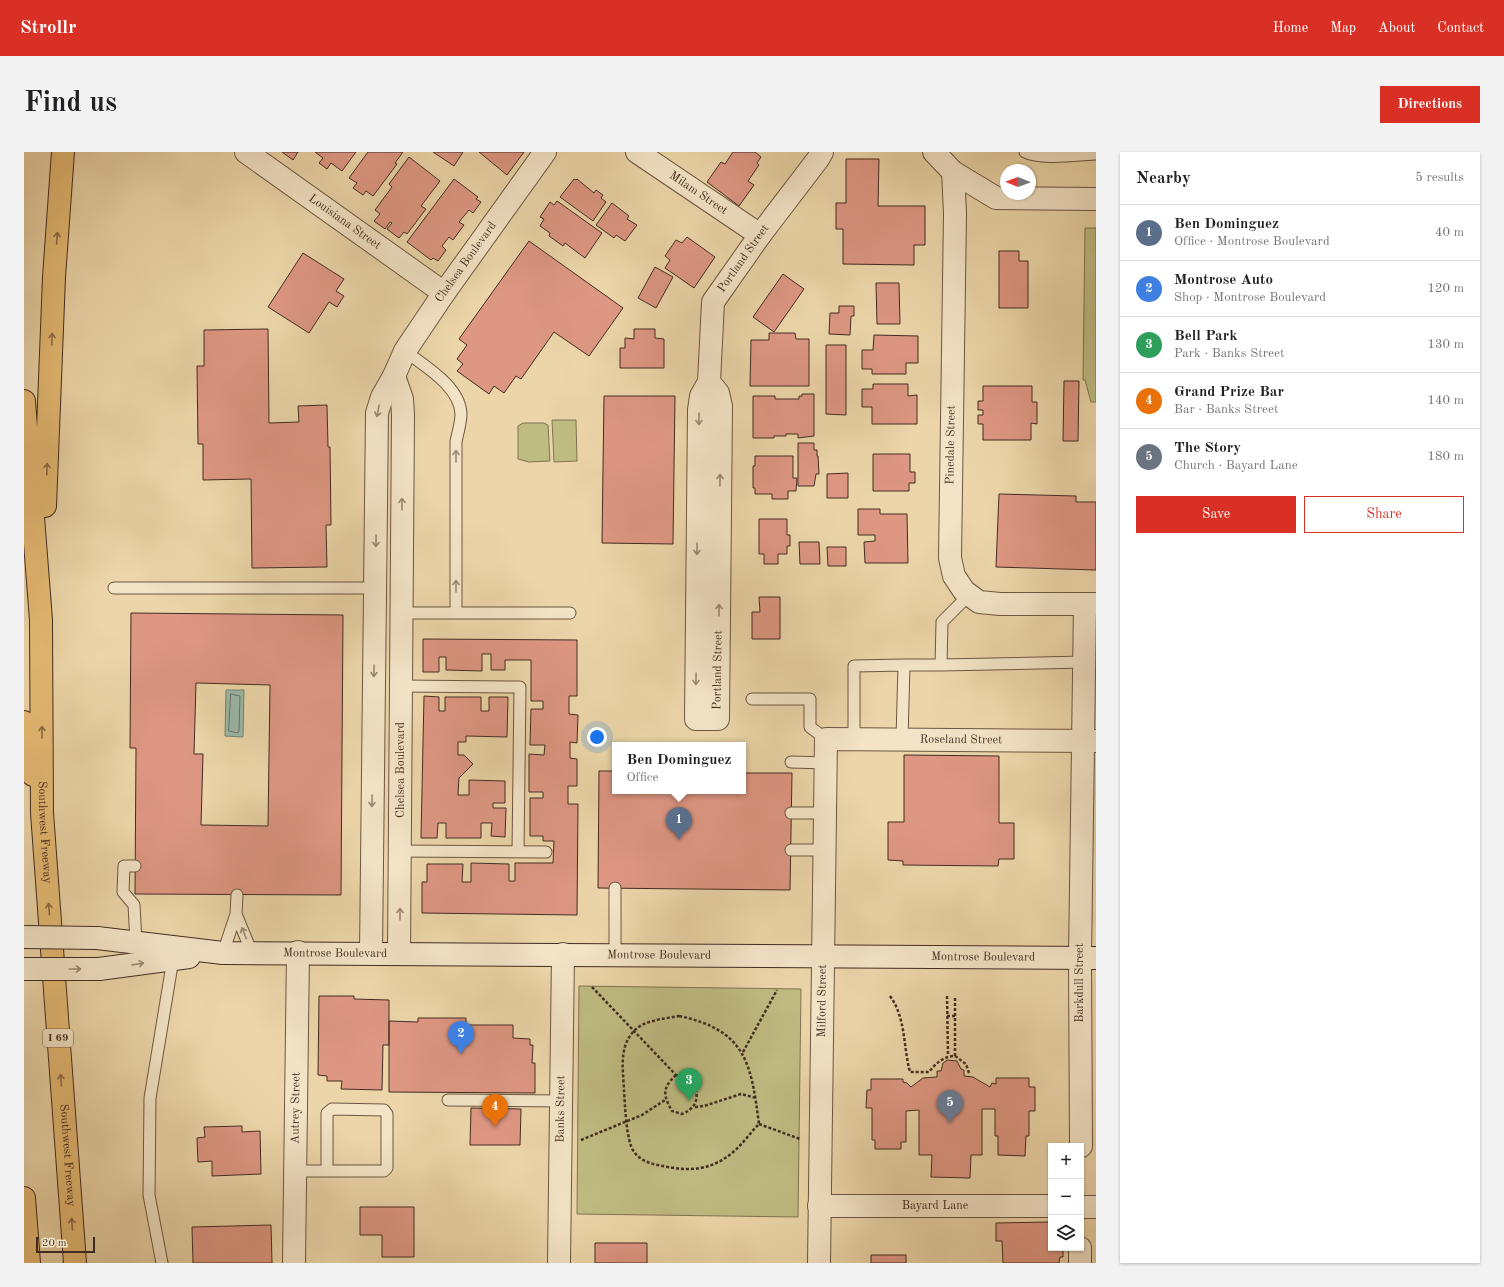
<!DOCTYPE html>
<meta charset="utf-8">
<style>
:root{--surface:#fff;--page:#f2f2f2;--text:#202124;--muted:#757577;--line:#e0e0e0;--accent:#d93025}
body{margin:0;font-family:"Old Standard TT",serif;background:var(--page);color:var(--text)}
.controls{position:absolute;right:12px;bottom:12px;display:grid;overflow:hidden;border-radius:0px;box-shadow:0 1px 3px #0004}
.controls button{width:36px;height:36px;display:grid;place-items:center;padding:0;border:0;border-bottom:1px solid var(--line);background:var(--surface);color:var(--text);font:20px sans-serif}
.compass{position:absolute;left:976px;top:12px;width:36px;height:36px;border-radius:50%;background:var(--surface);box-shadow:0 1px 3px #0004;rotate:271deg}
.scale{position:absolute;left:12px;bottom:10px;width:59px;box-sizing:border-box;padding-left:4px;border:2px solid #422c21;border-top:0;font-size:11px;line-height:14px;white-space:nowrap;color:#422c21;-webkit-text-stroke:3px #f3e4c7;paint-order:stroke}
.you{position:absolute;left:573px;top:585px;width:14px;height:14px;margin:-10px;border:3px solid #fff;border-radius:50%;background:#1a73e8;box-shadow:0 0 0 6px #1a73e833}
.badge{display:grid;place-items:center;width:26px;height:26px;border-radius:50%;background:var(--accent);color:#fff;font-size:13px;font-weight:700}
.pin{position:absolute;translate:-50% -33px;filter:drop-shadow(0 1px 2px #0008)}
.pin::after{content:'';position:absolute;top:21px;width:14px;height:12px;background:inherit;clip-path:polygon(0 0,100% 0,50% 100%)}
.popup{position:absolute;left:588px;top:590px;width:134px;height:52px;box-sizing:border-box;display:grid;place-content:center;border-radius:0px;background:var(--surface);filter:drop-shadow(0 1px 3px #0005);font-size:13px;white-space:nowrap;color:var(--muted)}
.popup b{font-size:15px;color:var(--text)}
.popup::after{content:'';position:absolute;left:50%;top:100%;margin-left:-8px;border:8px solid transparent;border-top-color:var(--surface)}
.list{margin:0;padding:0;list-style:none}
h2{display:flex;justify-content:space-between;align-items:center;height:52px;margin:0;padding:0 16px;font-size:17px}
h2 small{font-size:13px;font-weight:400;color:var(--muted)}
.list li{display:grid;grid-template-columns:26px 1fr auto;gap:12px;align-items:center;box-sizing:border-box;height:56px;padding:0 16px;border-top:1px solid var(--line)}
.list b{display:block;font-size:15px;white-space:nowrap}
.list p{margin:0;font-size:13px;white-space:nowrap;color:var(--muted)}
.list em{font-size:13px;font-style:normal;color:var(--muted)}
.actions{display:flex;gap:8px;padding:12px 16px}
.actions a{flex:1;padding:9px 0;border:1px solid var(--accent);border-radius:0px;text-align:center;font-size:14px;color:var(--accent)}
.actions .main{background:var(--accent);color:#fff}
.icon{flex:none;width:22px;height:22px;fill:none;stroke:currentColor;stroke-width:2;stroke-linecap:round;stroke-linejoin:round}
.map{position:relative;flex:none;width:1072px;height:1111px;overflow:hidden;border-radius:0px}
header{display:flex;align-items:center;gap:24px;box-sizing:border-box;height:56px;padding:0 20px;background:var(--accent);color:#fff}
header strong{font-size:19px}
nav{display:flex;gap:22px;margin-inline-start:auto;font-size:14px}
.intro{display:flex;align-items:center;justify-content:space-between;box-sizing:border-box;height:96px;padding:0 24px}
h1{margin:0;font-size:28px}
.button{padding:10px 18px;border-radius:0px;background:var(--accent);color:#fff;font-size:14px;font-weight:700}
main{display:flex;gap:24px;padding:0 24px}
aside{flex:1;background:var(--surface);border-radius:0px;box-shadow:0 1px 3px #0004}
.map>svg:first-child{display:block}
.green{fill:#bfbc82;stroke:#807452}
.water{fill:#99b9aa;stroke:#768173}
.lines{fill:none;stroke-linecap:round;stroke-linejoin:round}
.shore{stroke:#6e7266;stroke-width:1}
.building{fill:#de9783;stroke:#422c21;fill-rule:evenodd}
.service-casing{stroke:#6c5643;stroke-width:13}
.minor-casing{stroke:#6c5643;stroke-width:24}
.tertiary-casing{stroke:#6c5643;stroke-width:24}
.secondary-casing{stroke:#422c21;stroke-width:24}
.motorway-casing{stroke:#422c21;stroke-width:24}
.path{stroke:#422c21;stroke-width:2.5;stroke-dasharray:3 2;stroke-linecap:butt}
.service{stroke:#f3e4c7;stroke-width:11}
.minor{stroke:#f3e4c7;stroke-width:22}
.tertiary{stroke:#f3e4c7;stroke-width:22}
.secondary{stroke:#f3e4c7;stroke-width:22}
.motorway{stroke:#e6bb74;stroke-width:22}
.secondary-bridge-casing{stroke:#422c21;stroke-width:24;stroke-linecap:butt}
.secondary-bridge{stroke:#f3e4c7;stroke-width:22}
.oneway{stroke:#8c6c46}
.oneway2{stroke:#9a8874}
.labels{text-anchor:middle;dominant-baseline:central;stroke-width:3;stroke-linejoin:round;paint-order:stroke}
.shield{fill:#f3e4c7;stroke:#776353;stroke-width:1}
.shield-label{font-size:11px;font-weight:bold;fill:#422c21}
.street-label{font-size:12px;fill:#422c21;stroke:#f3e4c7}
</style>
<header>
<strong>Strollr</strong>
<nav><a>Home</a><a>Map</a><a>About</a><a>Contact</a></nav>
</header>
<div class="intro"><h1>Find us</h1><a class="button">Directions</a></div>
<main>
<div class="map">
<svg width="1072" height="1111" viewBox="0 0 1072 1111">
<rect width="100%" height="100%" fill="#ecd6a9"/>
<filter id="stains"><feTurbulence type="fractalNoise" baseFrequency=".005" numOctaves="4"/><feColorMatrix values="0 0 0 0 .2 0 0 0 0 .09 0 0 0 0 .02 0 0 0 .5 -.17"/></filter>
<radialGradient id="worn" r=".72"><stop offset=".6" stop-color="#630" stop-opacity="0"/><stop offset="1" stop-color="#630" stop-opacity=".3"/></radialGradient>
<path class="green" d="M 1061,76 L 1072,76 L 1072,250 L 1067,250 L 1061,228 L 1059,228 Z
M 528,268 L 552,268 L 553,309 L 530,310 Z
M 499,271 L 520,271 L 524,273 L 526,309 L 505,310 L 494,307 L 494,274 Z
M 555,834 L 777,837 L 774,1065 L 553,1062 Z"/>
<path class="water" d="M 202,538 L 220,538 L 219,585 L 201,584 Z"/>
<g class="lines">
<path class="shore" d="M 207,542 L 216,544 L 215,579 L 214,581 L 205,579 Z"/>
</g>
<path class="building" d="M 258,0 L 274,0 L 269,8 Z
M 291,0 L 332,0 L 318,19 L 307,11 L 303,17 L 295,11 L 299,6 Z
M 344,0 L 379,0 L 371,11 L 373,12 L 349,44 L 342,39 L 339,43 L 329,36 L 333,31 L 325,26 Z
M 409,0 L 439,0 L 430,14 Z
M 455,0 L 500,0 L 483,23 Z
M 709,0 L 731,0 L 737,5 L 733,11 L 735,13 L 724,29 L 730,33 L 715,54 L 683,30 L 697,10 L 701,12 Z
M 385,5 L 416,29 L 397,54 L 402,57 L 383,82 L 380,80 L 375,86 L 363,77 L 368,71 L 366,70 L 361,77 L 350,69 L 356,62 L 351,58 L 368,35 L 365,32 Z
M 822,7 L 855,7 L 854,54 L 901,54 L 901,93 L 890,93 L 890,113 L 819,112 L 819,77 L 812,77 L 812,51 L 822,51 Z
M 430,27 L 454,45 L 452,47 L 457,50 L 449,61 L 445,58 L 435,70 L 440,73 L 429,88 L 425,85 L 418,94 L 422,98 L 414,109 L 409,106 L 407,108 L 383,90 Z
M 550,27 L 552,28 L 553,27 L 570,41 L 572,38 L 579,43 L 577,46 L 582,50 L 569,69 L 536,45 Z
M 533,49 L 578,81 L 561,106 L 541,91 L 539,94 L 525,84 L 526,81 L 516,74 L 520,67 L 516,65 L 526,50 L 530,53 Z
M 588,51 L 605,64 L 603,67 L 613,73 L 601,89 L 592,83 L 590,86 L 572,73 Z
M 663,85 L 691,105 L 670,136 L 641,116 L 646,108 L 641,104 L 652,88 L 658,91 Z
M 505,89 L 599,156 L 565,204 L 530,180 L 497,227 L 492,224 L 480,241 L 470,234 L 465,242 L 433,219 L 439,212 L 433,207 L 443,193 L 435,187 Z
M 975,99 L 995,99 L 995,109 L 1004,109 L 1004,156 L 975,156 Z
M 279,101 L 320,127 L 312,139 L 320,144 L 313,155 L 305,150 L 285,181 L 244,155 Z
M 631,115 L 649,125 L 632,156 L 614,146 Z
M 759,122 L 780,137 L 750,180 L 729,165 Z
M 852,131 L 875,131 L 876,172 L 853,172 Z
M 815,154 L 830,154 L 830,164 L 827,164 L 826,183 L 805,182 L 806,161 L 815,161 Z
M 244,177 L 245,271 L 275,270 L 274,254 L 303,253 L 304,295 L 306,295 L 307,373 L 302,373 L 303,415 L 228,416 L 227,327 L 179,328 L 179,292 L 174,292 L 173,214 L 180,214 L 180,178 Z
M 610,177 L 631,177 L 631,186 L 640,187 L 640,216 L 596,216 L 596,196 L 601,196 L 601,186 L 610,187 Z
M 745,181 L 771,181 L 772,187 L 785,187 L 785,234 L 726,234 L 727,188 L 745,188 Z
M 850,183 L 894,184 L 894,211 L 882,211 L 882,222 L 848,222 L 848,217 L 838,217 L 838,198 L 849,198 Z
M 802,193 L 822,193 L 822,263 L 802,262 Z
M 1040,229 L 1055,229 L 1054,289 L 1039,289 Z
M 849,232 L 884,232 L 884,244 L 893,243 L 893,272 L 848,272 L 848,255 L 838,255 L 838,237 L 849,237 Z
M 959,234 L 1008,234 L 1008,250 L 1013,250 L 1013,272 L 1007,271 L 1007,288 L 959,288 L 959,272 L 954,272 L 954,263 L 959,263 L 959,258 L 954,258 L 954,249 L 959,249 Z
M 778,242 L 790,242 L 790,284 L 774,286 L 774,282 L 762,282 L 762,284 L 750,284 L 750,286 L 729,286 L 729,244 L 751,244 L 751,247 L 775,247 L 775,244 L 778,244 Z
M 580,244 L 651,244 L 649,392 L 578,391 Z
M 774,291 L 790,291 L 790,298 L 793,298 L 793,304 L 794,304 L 795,322 L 792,322 L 790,334 L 774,334 Z
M 849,302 L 886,302 L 886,320 L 891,320 L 891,331 L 885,331 L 885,339 L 849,339 Z
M 731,304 L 769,304 L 769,326 L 773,326 L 772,339 L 764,339 L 764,347 L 748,347 L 748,342 L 731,342 L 731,336 L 729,336 L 729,314 L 731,314 Z
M 824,321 L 824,346 L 803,346 L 803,322 Z
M 975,342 L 1052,344 L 1052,350 L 1072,350 L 1072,418 L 972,415 Z
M 834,357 L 856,357 L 856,362 L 883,362 L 884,411 L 841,411 L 840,390 L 851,389 L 851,383 L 834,383 Z
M 735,367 L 763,367 L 763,383 L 766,383 L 766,394 L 763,394 L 763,402 L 754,402 L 754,412 L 740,412 L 740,402 L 735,402 Z
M 775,390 L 795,390 L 796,412 L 776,412 Z
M 803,395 L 822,395 L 822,414 L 804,414 Z
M 735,445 L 756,445 L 756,487 L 728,487 L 728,460 L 736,460 Z
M 107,461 L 319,463 L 317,743 L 111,742 L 112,596 L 106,596 ZM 172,531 L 246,533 L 244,674 L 177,673 L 179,602 L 170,602 Z
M 399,487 L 553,488 L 553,544 L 545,544 L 545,562 L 554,563 L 553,591 L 546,590 L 546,606 L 553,607 L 553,634 L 544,634 L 544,652 L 554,652 L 553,763 L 398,761 L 398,730 L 403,730 L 403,712 L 439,712 L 438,730 L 447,730 L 447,711 L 485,712 L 485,729 L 491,729 L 491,711 L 529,711 L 530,689 L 519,689 L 519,684 L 506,684 L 506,646 L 519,646 L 519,640 L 505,640 L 505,602 L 520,603 L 521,593 L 506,593 L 507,557 L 519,557 L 519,549 L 507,549 L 507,508 L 481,508 L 481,518 L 467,518 L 467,502 L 458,502 L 458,519 L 422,518 L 422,505 L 415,505 L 415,520 L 399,520 Z
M 400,544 L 415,545 L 415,559 L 421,559 L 421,545 L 457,545 L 457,559 L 465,559 L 465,545 L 484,545 L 483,585 L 442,584 L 442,590 L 434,590 L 434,603 L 440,603 L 449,612 L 435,626 L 434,643 L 445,643 L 445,628 L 481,629 L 481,651 L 469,651 L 469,656 L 482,656 L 481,685 L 467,684 L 468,671 L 457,671 L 457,686 L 422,686 L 422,671 L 414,671 L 413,686 L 397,686 Z
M 880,603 L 975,604 L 975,671 L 990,671 L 990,707 L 975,707 L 974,714 L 879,713 L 879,709 L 864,708 L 864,670 L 880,670 Z
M 575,619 L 591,619 L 591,639 L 719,639 L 719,621 L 768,621 L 766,738 L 574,736 Z
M 295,844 L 330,844 L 330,847 L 365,848 L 365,893 L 359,893 L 358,938 L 317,937 L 318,929 L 303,929 L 303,924 L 294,923 Z
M 394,866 L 442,866 L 442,873 L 489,873 L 489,886 L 506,887 L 506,893 L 509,893 L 508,911 L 511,911 L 511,941 L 365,940 L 365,869 L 394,870 Z
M 923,908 L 933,909 L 937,917 L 940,918 L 940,924 L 949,925 L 966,935 L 968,931 L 972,932 L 972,926 L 1005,926 L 1005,935 L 1011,935 L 1011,959 L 1005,959 L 1005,984 L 1002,984 L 1001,1004 L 974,1003 L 974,984 L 971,984 L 971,957 L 958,957 L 958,1003 L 947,1003 L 946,1026 L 907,1025 L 908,1003 L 895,1003 L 895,958 L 882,959 L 882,990 L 877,990 L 877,997 L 851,997 L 851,988 L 848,988 L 848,956 L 842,956 L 843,938 L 847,938 L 847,927 L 879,927 L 879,930 L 883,931 L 887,935 L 899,926 L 913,925 L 913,919 L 917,919 L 919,911 Z
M 447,956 L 497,957 L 496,993 L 446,993 Z
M 218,974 L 218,980 L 236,979 L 237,1022 L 188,1024 L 188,1009 L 174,1010 L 173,986 L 181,985 L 180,975 Z
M 336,1055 L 390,1055 L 390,1105 L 358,1105 L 358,1083 L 336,1083 Z
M 1027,1070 L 1027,1096 L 1039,1096 L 1039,1105 L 1036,1105 L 1035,1111 L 979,1111 L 978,1089 L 972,1089 L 972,1071 Z
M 247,1073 L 248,1111 L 169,1111 L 168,1075 Z
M 571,1091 L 623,1091 L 623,1111 L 571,1111 Z
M 847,1103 L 882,1103 L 882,1111 L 847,1111 Z"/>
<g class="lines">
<defs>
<path id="service" d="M 1001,0 C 1016,8 1053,3 1072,2
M 90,436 L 351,436
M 377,461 L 432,461 L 432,289 C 434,281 437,270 437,262 C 436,234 400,214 381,199
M 432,461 L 546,461
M 880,513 L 917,513 L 918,470 L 945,443
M 917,513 L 1061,510
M 377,534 L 496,535 L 494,700
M 728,547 L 786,547 L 786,575 L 802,587
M 830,587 L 830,514 L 880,513 L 878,587
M 767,610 L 802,611
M 767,661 L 801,661
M 767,698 L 800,698
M 376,699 L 522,700
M 111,714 L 100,714 L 99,740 L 110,753 L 112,791
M 212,762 L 228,801
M 199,801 L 212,762 L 213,743
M 591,802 L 591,736
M 424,948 L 537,949
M 271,1019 L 360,1019 L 363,1016 L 363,962 L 360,958 L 308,957 L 303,961 L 303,1019
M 138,1111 L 125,1043 L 126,946 L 149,807"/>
<g id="minor">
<path id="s1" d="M 222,0 L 420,141"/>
<path id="s2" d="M 613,0 L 736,83"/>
<path d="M 910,0 L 929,20 L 972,46 L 1072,47"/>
<path d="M 929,20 L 931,61 L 926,406 L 930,424 L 940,439 L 955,450 L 976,452 L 1072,452"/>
<path d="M 370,224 L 378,247 L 379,263 L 375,801"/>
<path id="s3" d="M 685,230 L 694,241 L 697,254 L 694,567 L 672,567 L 675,258 L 677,244 L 685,230 L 689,150 L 736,83 L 794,7 L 798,0"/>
<path id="s4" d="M 347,801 L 353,261 L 358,245 L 370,224 L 381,199 L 420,141 L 521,0"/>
<path d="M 1057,994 L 1056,806 L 1061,452"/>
<path id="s5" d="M 795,1054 L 1027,1054"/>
<path d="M 1057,1055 L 1072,1055"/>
<path id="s6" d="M 270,1111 L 274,800"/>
<path id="s7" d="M 795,1111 L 802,587 L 1072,589"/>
<path d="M 1056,1111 L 1056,1096"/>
</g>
<g id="tertiary">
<path id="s8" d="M 535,1111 L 539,802"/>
</g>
<g id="secondary">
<path id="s9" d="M 73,786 L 199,801 L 1072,806"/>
<path d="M 75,817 L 165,805"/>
</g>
<g id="motorway">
<path id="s10" d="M 0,249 L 17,468 L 18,661 L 51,1111"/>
<path d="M 21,354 L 30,125 L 39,0"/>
<path d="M 0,570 L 1,589 L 9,623"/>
<path d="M 0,1046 L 5,1111"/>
</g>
</defs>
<use href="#service" class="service-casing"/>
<use href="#minor" class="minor-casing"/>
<use href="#tertiary" class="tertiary-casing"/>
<use href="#secondary" class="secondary-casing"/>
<use href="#motorway" class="motorway-casing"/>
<path class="path" d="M 568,835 L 652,923
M 866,844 C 882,866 879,894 886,920 L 905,920 C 912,911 920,904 931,904 L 942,912 L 945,921
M 923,844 L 924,904
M 655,864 C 722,878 727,911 735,972 C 726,981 718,993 708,1001 C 687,1018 666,1020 639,1014 C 628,1012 618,1010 610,1000 C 602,989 601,952 600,938 C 599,917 595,896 609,880 C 619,868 640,867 655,864 Z
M 923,864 L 932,864
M 719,900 L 753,838
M 931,904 L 931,844
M 652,923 C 674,926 682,953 658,962 L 648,959 C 639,943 638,936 652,923 Z
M 671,955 L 680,954 L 717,942 L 732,946
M 735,972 L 776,987
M 557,988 L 618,963 L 641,948"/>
<use href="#service" class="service"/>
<use href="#minor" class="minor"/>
<use href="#tertiary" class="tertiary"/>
<use href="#secondary" class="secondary"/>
<use href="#motorway" class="motorway"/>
<defs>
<path id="secondary-bridge" d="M 0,785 L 73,786
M 0,817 L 75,817"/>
</defs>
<use href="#secondary-bridge" class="secondary-bridge-casing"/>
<use href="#secondary-bridge" class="secondary-bridge"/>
</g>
<defs><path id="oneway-shaft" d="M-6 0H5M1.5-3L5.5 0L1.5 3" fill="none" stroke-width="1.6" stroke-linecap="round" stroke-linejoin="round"/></defs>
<g class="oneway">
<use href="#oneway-shaft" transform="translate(33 86) rotate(-86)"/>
<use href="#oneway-shaft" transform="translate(28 187) rotate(-88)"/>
<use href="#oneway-shaft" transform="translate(23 317) rotate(-88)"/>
<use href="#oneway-shaft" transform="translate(18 580) rotate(-90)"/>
<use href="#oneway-shaft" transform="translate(25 757) rotate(-94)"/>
<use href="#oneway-shaft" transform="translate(37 928) rotate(-94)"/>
<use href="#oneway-shaft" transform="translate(48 1072) rotate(-94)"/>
</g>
<g class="oneway2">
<use href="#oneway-shaft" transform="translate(354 259) rotate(101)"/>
<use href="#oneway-shaft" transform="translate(675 267) rotate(91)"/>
<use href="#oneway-shaft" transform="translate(432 304) rotate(-90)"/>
<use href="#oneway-shaft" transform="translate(696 328) rotate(-89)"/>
<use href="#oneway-shaft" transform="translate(378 352) rotate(-90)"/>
<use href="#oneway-shaft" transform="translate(352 389) rotate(91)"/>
<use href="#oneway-shaft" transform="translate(673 397) rotate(91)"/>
<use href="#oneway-shaft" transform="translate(432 434) rotate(-90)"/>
<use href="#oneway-shaft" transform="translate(695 458) rotate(-89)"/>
<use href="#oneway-shaft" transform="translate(350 519) rotate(91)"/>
<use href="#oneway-shaft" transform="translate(672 527) rotate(91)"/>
<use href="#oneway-shaft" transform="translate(348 649) rotate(91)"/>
<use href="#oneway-shaft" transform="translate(376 762) rotate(-90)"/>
<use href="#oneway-shaft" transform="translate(220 781) rotate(-112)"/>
<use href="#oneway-shaft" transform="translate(114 812) rotate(-8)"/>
<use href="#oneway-shaft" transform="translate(51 817)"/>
</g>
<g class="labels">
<rect class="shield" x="19" y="877" width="30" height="18" rx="3"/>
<g class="shield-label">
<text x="34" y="886">I 69</text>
</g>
<g class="street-label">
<text stroke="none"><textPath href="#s2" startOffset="74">Milam Street</textPath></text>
<text stroke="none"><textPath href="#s1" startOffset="121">Louisiana Street</textPath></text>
<text stroke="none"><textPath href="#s3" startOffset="835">Portland Street</textPath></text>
<text stroke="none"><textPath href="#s4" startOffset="716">Chelsea Boulevard</textPath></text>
<text transform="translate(927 293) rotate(-89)">Pinedale Street</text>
<text transform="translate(694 518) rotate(-89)">Portland Street</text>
<text stroke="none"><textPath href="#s7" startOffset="659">Roseland Street</textPath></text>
<text transform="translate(377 618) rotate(-90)">Chelsea Boulevard</text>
<text stroke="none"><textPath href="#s10" startOffset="432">Southwest Freeway</textPath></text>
<text stroke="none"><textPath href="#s9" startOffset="239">Montrose Boulevard</textPath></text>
<text stroke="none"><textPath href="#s9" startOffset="563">Montrose Boulevard</textPath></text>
<text stroke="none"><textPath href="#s9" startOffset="887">Montrose Boulevard</textPath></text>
<text transform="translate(1056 831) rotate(-90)">Barkdull Street</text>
<text stroke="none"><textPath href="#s7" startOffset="262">Milford Street</textPath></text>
<text stroke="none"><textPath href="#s6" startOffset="155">Autrey Street</textPath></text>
<text stroke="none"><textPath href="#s8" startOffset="154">Banks Street</textPath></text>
<text stroke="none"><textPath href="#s10" startOffset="756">Southwest Freeway</textPath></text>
<text stroke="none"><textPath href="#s5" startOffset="116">Bayard Lane</textPath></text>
</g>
</g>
<rect width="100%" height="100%" filter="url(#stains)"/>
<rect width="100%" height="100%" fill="url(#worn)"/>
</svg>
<div class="controls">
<button>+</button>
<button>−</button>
<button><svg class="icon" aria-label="layers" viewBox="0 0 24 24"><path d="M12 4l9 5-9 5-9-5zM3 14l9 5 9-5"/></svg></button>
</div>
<svg class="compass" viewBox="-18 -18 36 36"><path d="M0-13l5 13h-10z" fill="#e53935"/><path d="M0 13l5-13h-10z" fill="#757577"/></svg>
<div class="scale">20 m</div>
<div class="you"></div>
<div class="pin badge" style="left:655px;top:688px;background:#5c6f8a">1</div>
<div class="popup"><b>Ben Dominguez</b>Office</div>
<div class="pin badge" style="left:437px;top:902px;background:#3f7fe0">2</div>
<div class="pin badge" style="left:665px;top:949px;background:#2e9e5b">3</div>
<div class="pin badge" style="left:471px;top:975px;background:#e8710a">4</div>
<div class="pin badge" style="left:926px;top:971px;background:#6b7280">5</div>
</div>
<aside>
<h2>Nearby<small>5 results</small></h2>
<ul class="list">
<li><span class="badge" style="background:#5c6f8a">1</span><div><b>Ben Dominguez</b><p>Office · Montrose Boulevard</p></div><em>40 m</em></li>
<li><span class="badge" style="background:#3f7fe0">2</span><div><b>Montrose Auto</b><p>Shop · Montrose Boulevard</p></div><em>120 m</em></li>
<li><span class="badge" style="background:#2e9e5b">3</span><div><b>Bell Park</b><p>Park · Banks Street</p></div><em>130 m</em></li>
<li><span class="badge" style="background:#e8710a">4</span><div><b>Grand Prize Bar</b><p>Bar · Banks Street</p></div><em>140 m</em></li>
<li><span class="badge" style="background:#6b7280">5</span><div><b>The Story</b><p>Church · Bayard Lane</p></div><em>180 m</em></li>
</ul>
<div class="actions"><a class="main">Save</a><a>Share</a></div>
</aside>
</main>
